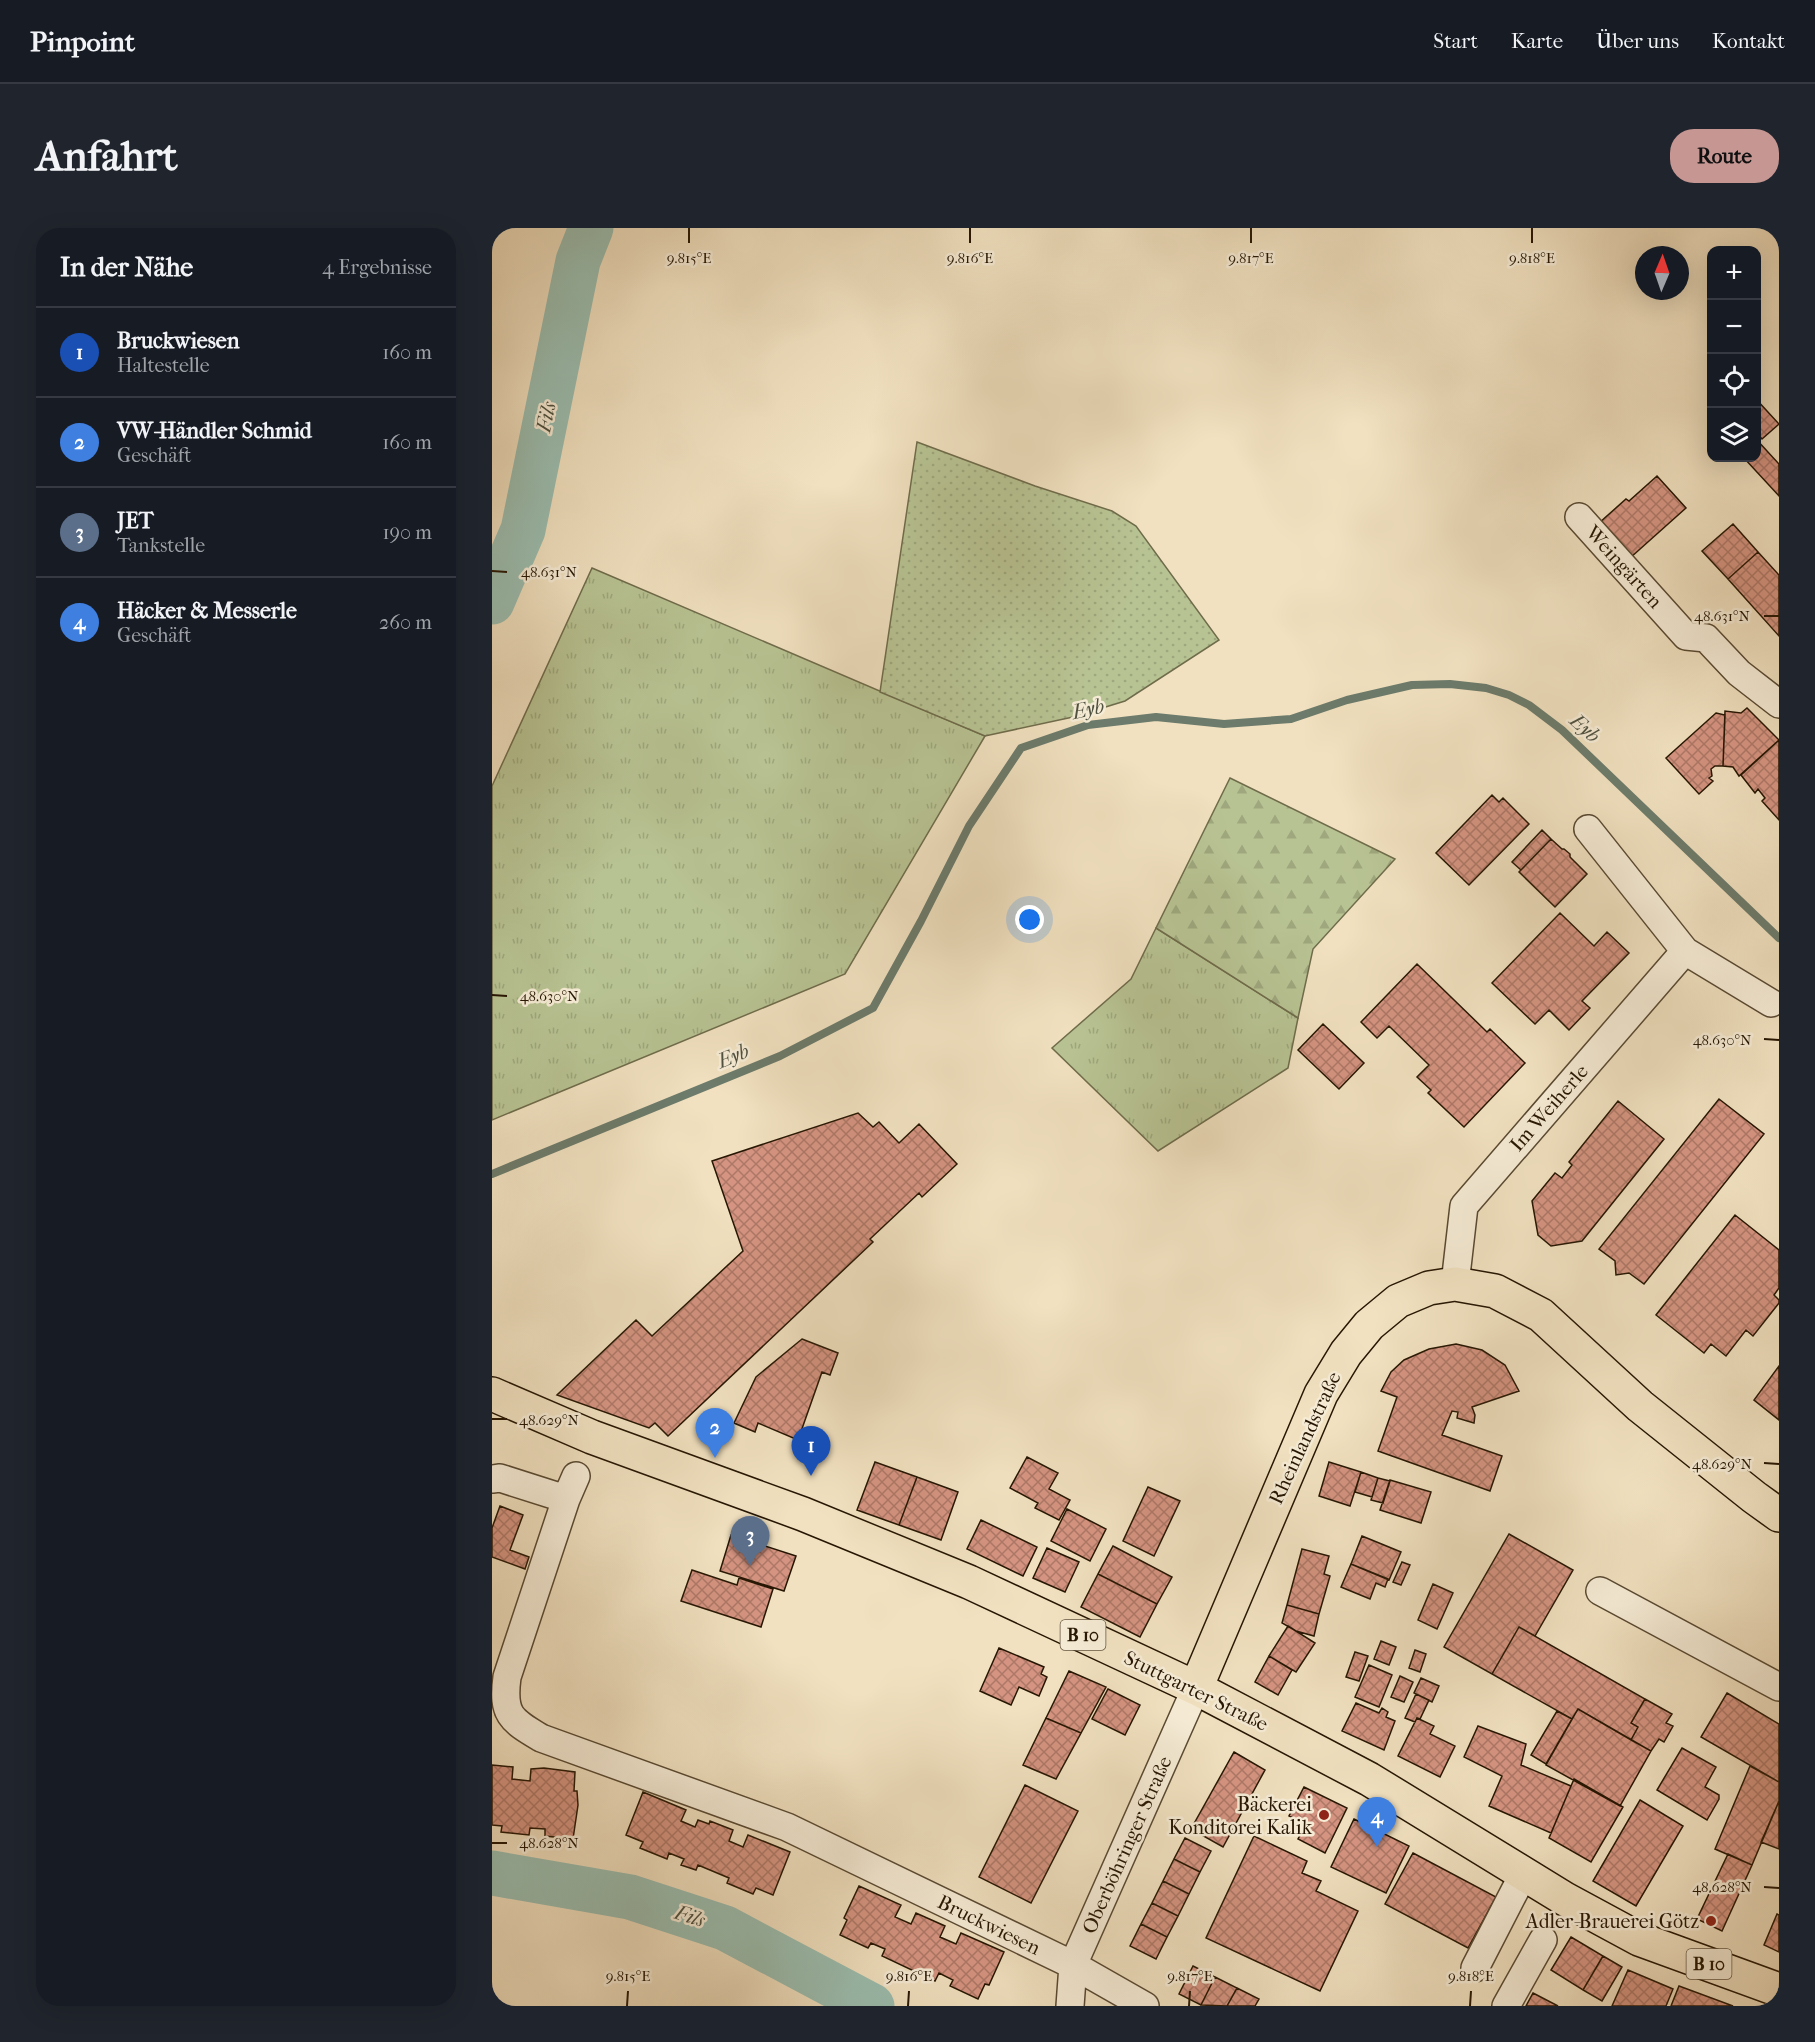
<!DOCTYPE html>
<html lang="de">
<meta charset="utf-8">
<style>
:root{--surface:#171b24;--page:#20242c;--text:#f1f3f6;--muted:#9ea1a6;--line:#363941;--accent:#c59692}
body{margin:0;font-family:"IM FELL French Canon",serif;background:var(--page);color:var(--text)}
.controls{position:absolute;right:18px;top:18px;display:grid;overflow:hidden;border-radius:12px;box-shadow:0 6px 24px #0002}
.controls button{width:54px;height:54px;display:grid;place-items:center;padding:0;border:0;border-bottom:2px solid var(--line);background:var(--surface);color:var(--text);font:30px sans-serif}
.compass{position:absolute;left:1143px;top:18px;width:54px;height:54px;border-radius:50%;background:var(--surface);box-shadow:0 6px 24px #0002;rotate:2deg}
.you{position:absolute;left:538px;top:692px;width:21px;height:21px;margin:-15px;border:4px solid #fff;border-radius:50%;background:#1a73e8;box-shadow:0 0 0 9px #1a73e833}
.badge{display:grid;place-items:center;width:39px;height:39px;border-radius:50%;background:var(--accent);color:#fff;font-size:20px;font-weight:700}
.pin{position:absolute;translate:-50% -50px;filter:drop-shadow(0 2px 3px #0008)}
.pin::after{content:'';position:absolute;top:32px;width:21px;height:18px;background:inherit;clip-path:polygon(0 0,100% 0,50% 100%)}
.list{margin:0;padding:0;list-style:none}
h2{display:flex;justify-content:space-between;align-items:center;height:78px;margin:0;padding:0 24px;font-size:26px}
h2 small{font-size:20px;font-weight:400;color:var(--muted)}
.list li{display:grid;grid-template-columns:39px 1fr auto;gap:18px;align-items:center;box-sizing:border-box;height:90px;padding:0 24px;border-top:2px solid var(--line)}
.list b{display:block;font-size:22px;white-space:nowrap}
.list p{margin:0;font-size:20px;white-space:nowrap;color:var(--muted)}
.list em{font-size:20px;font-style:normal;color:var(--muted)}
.icon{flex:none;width:33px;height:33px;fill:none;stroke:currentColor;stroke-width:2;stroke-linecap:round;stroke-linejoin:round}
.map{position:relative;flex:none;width:1287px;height:1778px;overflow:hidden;border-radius:24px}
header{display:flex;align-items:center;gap:36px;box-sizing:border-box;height:84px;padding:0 30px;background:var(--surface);border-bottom:2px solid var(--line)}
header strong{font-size:28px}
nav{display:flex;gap:33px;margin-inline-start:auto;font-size:21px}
.intro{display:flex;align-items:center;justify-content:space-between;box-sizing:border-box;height:144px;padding:0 36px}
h1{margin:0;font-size:42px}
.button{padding:15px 27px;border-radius:24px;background:var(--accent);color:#111;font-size:21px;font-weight:700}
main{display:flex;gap:36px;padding:0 36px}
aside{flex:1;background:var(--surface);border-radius:24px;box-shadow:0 6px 24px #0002}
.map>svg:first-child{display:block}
.grass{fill:url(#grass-tufts);stroke:#6f6c4b;stroke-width:1.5}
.forest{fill:url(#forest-firs);stroke:#6f6c4b;stroke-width:1.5}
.garden{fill:url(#garden-dots);stroke:#6f6c4b;stroke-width:1.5}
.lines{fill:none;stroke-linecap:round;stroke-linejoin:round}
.stream{stroke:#6c7b6b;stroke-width:8}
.river{stroke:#9bbeb0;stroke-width:45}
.building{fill:url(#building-cross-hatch);stroke:#261603;stroke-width:1.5}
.minor-casing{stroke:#594932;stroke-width:30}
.major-casing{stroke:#261603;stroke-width:36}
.minor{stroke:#f6ecd6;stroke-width:27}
.major{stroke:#f1e1c0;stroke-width:33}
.ticks{fill:none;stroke:#261603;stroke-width:2}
.poi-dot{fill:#8f2418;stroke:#f6ecd6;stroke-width:2}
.labels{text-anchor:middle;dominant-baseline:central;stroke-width:5;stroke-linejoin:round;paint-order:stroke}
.shield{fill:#f6ecd6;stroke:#645642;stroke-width:1.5}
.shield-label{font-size:18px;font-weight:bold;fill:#261603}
.street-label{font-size:20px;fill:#261603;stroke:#f6ecd6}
.poi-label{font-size:20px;fill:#261603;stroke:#f6ecd6;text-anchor:end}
.water-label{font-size:21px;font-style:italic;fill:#4f5140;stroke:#f6ecd6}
.ticks-label{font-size:15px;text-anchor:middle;fill:#261603;stroke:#f6ecd6;stroke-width:5;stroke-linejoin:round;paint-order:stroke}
</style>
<header>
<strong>Pinpoint</strong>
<nav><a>Start</a><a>Karte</a><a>Über uns</a><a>Kontakt</a></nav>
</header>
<div class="intro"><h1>Anfahrt</h1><a class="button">Route</a></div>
<main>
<aside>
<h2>In der Nähe<small>4 Ergebnisse</small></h2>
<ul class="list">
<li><span class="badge" style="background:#1a4fb4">1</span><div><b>Bruckwiesen</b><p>Haltestelle</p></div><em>160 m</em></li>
<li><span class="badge" style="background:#3f7fe0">2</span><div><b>VW-Händler Schmid</b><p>Geschäft</p></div><em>160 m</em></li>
<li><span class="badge" style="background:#5c6f8a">3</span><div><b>JET</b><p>Tankstelle</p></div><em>190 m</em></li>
<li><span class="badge" style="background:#3f7fe0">4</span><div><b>Häcker &amp; Messerle</b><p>Geschäft</p></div><em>260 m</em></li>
</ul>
</aside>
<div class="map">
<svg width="1287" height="1778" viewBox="0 0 1287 1778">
<defs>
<pattern id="grass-tufts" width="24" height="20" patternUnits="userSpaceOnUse" patternTransform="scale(1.5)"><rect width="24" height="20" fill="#b8c393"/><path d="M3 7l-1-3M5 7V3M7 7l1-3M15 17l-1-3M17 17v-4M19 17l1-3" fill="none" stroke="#9ea77d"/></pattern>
<pattern id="forest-firs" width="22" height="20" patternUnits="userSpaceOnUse" patternTransform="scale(1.5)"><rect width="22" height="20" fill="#b8c393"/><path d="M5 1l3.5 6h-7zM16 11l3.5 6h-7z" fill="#9ea77d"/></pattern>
<pattern id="garden-dots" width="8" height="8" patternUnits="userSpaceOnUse" patternTransform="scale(1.5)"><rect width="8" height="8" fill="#b8c393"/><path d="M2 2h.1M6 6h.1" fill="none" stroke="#9ea77d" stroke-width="1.8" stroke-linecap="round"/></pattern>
<pattern id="building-cross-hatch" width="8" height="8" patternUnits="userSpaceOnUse" patternTransform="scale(1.5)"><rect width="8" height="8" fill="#d59481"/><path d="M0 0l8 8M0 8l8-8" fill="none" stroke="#ad7867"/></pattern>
</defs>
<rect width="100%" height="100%" fill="#f1e1c0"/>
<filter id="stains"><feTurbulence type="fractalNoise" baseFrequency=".00333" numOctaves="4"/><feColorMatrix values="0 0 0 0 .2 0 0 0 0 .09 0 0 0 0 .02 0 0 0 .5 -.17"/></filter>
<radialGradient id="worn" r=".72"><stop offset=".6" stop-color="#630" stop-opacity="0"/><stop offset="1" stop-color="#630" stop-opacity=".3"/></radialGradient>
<path class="grass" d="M 100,340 L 493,508 L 353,746 L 0,892 L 0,558 Z
M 664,700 L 806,790 L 796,840 L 666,923 L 560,820 L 639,751 Z"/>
<path class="forest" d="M 738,550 L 903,631 L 821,721 L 806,790 L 664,700 Z"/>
<path class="garden" d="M 425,214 L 543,258 L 620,283 L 644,298 L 727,412 L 633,473 L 581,489 L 493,508 L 388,464 Z"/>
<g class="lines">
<path class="stream" d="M 0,946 L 288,828 L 381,780 L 429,693 L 477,598 L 529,520 L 596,497 L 664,489 L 732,496 L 799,491 L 855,472 L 920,457 L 958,456 L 994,460 L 1017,467 L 1037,477 L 1070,502 L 1287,710"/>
<path class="river" d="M 0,374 L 31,302 L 86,33 L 99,0
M 0,1645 L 138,1669 L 233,1700 L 380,1778"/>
</g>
<path class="building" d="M 1264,171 L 1287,196 L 1270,211 L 1264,204 Z
M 1264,211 L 1287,236 L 1287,268 L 1252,230 L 1264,230 Z
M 1165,248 L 1194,280 L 1138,330 L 1107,295 L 1134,271 L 1137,273 Z
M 1241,296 L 1266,324 L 1236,351 L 1210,323 Z
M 1266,324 L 1287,347 L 1287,408 L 1236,351 Z
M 1255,480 L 1287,512 L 1247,548 L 1241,539 L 1231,538 L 1233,483 L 1249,485 Z
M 1224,485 L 1233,487 L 1231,538 L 1223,538 L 1219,541 L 1220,548 L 1217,550 L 1221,553 L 1207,566 L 1174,530 Z
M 1287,512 L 1287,592 L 1270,573 L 1273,570 L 1266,561 L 1263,565 L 1249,547 Z
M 1000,567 L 1007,574 L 1011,570 L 1037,596 L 977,657 L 944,625 Z
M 1050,602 L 1059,611 L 1029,642 L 1020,634 Z
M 1059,611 L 1070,621 L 1072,621 L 1078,626 L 1078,629 L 1095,646 L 1063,679 L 1027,644 Z
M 1068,685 L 1102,718 L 1115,704 L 1137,725 L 1090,773 L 1098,780 L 1077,802 L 1057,782 L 1043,796 L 1000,755 Z
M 925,736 L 995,804 L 998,801 L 1033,835 L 972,899 L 936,865 L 939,862 L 925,849 L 937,837 L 897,798 L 885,810 L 869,794 Z
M 831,796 L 872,835 L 847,861 L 806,822 Z
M 1227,871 L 1272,906 L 1152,1056 L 1137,1045 L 1124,1047 L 1123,1033 L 1107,1021 Z
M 1126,873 L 1172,911 L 1090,1013 L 1059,1018 L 1046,1007 L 1040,973 L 1063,945 L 1070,950 L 1080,937 L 1077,934 Z
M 366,885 L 381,899 L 387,894 L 407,915 L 427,896 L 465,936 L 430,969 L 427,965 L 378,1011 L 381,1014 L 176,1208 L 163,1195 L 157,1200 L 65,1167 L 144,1092 L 160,1108 L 251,1023 L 220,933 Z
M 1243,987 L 1287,1022 L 1287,1060 L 1282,1067 L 1287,1072 L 1287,1075 L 1261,1108 L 1254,1102 L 1234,1128 L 1219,1116 L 1212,1125 L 1164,1087 Z
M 310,1111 L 346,1125 L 338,1147 L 330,1144 L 306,1212 L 266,1195 L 263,1204 L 242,1195 L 264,1149 Z
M 964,1116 L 990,1122 L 1013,1137 L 1027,1163 L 980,1179 L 983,1187 L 982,1195 L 965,1190 L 966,1184 L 960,1183 L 950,1207 L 1010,1228 L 998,1263 L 886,1223 L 905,1169 L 889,1163 L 899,1144 L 912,1132 L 937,1121 Z
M 1287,1138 L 1287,1192 L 1262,1172 Z
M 535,1229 L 566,1245 L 557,1261 L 578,1272 L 567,1292 L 543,1280 L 546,1275 L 518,1260 Z
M 383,1234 L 425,1249 L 407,1297 L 365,1282 Z
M 837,1234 L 869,1244 L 858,1278 L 827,1268 Z
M 869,1244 L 886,1250 L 880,1269 L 863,1264 Z
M 425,1249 L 466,1264 L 449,1312 L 407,1297 Z
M 886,1250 L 898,1253 L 891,1275 L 879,1272 Z
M 898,1252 L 939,1264 L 929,1295 L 888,1282 Z
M 656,1259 L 688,1273 L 662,1328 L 631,1313 Z
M 8,1278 L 31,1287 L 18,1322 L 37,1329 L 33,1341 L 0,1329 L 0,1300 Z
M 575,1281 L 614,1301 L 598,1333 L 559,1313 Z
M 489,1292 L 545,1319 L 531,1348 L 475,1321 Z
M 1017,1306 L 1081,1342 L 1043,1408 L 1027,1399 L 1000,1446 L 952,1419 Z
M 239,1307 L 304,1328 L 292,1363 L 228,1343 Z
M 870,1308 L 909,1324 L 897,1352 L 859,1336 Z
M 621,1318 L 680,1349 L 665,1376 L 606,1346 Z
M 555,1320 L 587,1334 L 573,1364 L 541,1350 Z
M 810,1321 L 837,1328 L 832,1346 L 838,1348 L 827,1386 L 795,1377 Z
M 910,1334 L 918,1337 L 909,1357 L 901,1354 Z
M 859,1336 L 896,1351 L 893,1359 L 884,1355 L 878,1371 L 849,1359 Z
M 200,1342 L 245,1357 L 247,1350 L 281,1361 L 269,1399 L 189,1373 Z
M 606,1346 L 665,1376 L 648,1409 L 589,1379 Z
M 941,1356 L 961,1365 L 945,1401 L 926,1392 Z
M 795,1377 L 827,1386 L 822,1408 L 804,1403 L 790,1395 Z
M 796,1398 L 823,1415 L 804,1444 L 777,1428 Z
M 1027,1399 L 1153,1471 L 1139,1495 L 1146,1499 L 1139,1512 L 1086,1481 L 1080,1491 L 1000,1446 Z
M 889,1413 L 904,1419 L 897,1437 L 882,1431 Z
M 507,1420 L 552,1439 L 549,1446 L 555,1449 L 547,1468 L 527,1459 L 519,1477 L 488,1463 Z
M 923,1422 L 934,1426 L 928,1444 L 917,1440 Z
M 863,1424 L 876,1428 L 867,1453 L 854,1449 Z
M 777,1428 L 800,1442 L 786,1467 L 763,1454 Z
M 877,1437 L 900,1447 L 887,1479 L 863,1469 Z
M 577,1443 L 614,1459 L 589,1505 L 554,1490 Z
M 908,1448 L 921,1454 L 912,1474 L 899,1469 Z
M 929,1450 L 947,1458 L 940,1474 L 922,1465 Z
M 616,1461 L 648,1477 L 633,1507 L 600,1491 Z
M 1235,1465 L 1287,1496 L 1287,1554 L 1209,1509 Z
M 924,1466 L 937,1472 L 928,1491 L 925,1490 L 923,1494 L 913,1490 Z
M 1153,1471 L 1180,1486 L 1174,1495 L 1181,1498 L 1172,1514 L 1167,1511 L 1159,1523 L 1139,1512 L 1146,1499 L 1139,1495 Z
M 864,1475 L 887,1485 L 890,1480 L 896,1484 L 894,1489 L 903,1493 L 892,1522 L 850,1503 Z
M 1086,1481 L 1159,1523 L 1128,1578 L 1054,1537 Z
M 1065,1483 L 1080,1491 L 1054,1536 L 1039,1527 Z
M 554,1490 L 589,1505 L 564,1551 L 531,1537 Z
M 925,1490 L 942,1498 L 938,1506 L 963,1518 L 948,1549 L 906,1528 Z
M 986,1498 L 1034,1516 L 1029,1537 L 1079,1558 L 1059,1605 L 997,1578 L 1010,1548 L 972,1529 Z
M 1190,1520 L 1224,1539 L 1213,1559 L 1227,1567 L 1227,1571 L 1215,1592 L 1165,1562 Z
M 742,1524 L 773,1542 L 731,1619 L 699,1601 Z
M 0,1537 L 21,1539 L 20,1551 L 38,1553 L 39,1541 L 52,1540 L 83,1544 L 82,1563 L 85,1563 L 86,1577 L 81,1611 L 53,1608 L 53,1601 L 38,1600 L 37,1607 L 9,1604 L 10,1598 L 0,1597 Z
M 1258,1538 L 1287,1554 L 1287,1573 L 1260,1637 L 1223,1621 Z
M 1082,1551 L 1131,1579 L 1099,1634 L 1057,1610 Z
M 533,1557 L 586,1583 L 539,1675 L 487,1649 Z
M 812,1559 L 855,1580 L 833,1625 L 806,1611 L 814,1596 L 797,1588 Z
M 151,1564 L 194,1582 L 189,1593 L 203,1599 L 206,1592 L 217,1596 L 218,1593 L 241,1602 L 237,1613 L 251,1619 L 256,1607 L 298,1624 L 281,1667 L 264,1660 L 261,1666 L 235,1655 L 237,1650 L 206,1637 L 204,1642 L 189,1637 L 192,1631 L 177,1625 L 175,1631 L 148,1620 L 151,1614 L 134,1607 Z
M 1148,1572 L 1191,1598 L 1144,1678 L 1101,1653 Z
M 1287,1573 L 1287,1621 L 1269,1614 Z
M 862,1591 L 917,1618 L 894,1665 L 839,1639 Z
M 762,1608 L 815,1633 L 810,1645 L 829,1653 L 824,1663 L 866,1683 L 828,1763 L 714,1710 Z
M 693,1610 L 719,1623 L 708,1644 L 682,1631 Z
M 921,1625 L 1004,1669 L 976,1720 L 893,1676 Z
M 1236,1626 L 1260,1637 L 1230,1703 L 1205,1691 Z
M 682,1631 L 708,1644 L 697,1666 L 671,1653 Z
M 671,1653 L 697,1666 L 686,1688 L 660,1675 Z
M 367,1658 L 409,1677 L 403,1689 L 419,1696 L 424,1685 L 453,1698 L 448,1709 L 464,1716 L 469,1705 L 512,1724 L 497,1757 L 493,1756 L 486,1771 L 458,1758 L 461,1752 L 447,1745 L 443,1753 L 390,1728 L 393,1721 L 379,1715 L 376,1720 L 348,1707 L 355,1692 L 352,1690 Z
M 660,1675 L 686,1688 L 675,1709 L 649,1696 Z
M 1285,1686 L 1287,1687 L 1287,1724 L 1272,1717 Z
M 649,1696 L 675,1709 L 664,1731 L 638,1718 Z
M 1079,1709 L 1111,1728 L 1091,1762 L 1059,1742 Z
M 1111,1728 L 1130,1739 L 1110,1773 L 1091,1762 Z
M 701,1738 L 723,1749 L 709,1777 L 687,1766 Z
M 1136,1742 L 1181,1761 L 1174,1778 L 1120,1778 Z
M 723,1749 L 745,1760 L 735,1778 L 709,1777 Z
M 1187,1758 L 1241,1778 L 1179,1778 Z
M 745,1760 L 767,1771 L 763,1778 L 735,1778 Z
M 1041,1765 L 1066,1778 L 1034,1778 Z"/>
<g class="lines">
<defs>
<path id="minor" d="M 1087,289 L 1194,408 L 1214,410 L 1247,445 L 1287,476
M 1193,723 L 1279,775
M 963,1056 L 972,978 L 1193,723 L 1096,601
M 84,1248 L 74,1271 L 15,1449 C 10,1487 19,1492 49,1510 L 295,1599 L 581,1737 L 653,1778
M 0,1251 L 8,1250 L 74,1271
M 1108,1363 L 1287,1459
M 983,1740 L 1032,1645
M 578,1778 L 581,1737 L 704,1460
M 1014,1778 L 1051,1712"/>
<path id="major" d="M 0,1166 L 100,1209 L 311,1286 L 477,1354 L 704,1460 L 877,1551 L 1073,1671 L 1147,1711 L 1287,1762
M 704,1460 L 829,1166 L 854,1125 L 877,1097 L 906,1073 L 937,1060 L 963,1056 L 1003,1063 L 1049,1087 L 1148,1178 L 1262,1269 L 1287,1287"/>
</defs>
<use href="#minor" class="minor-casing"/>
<use href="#major" class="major-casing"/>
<use href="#minor" class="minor"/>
<use href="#major" class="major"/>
</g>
<path class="ticks" d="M 197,15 L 197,0M 478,15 L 478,0M 759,15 L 759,0M 1040,15 L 1040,0M 0,343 L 15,344M 1272,388 L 1287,388M 0,767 L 15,768M 1272,811 L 1287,812M 0,1191 L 15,1191M 1272,1235 L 1287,1236M 0,1615 L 15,1615M 1272,1659 L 1287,1660M 135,1778 L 136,1763M 416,1778 L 417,1763M 697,1778 L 698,1763M 978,1778 L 979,1763"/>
<g class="poi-dot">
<circle cx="832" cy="1587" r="6"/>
<circle cx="1219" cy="1693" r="6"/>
</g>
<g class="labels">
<g class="shield">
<rect x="568.5" y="1392" width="45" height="30" rx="4.5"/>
<rect x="1194.5" y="1721" width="45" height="30" rx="4.5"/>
</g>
<g class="shield-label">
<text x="591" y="1407">B 10</text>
<text x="1217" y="1736">B 10</text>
</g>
<g class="street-label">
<text transform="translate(1132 339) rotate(48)">Weingärten</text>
<text transform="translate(1057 880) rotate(-49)">Im Weiherle</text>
<text transform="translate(813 1210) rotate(-65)">Rheinlandstraße</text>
<text transform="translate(704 1463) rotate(26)">Stuttgarter Straße</text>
<text transform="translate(635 1617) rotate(-66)">Oberböhringer Straße</text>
<text transform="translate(497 1697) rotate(26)">Bruckwiesen</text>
</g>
<g class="poi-label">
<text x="820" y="1576">Bäckerei<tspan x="820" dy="23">Konditorei Kalik</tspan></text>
<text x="1207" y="1693">Adler-Brauerei Götz</text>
</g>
<g class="water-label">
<text transform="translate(54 189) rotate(-78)">Fils</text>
<text transform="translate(596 481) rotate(-12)">Eyb</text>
<text transform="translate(1093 500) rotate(42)">Eyb</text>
<text transform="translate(241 828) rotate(-22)">Eyb</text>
<text transform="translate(198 1688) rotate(18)">Fils</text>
</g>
</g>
<g class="ticks-label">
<text x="197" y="35">9.815°E</text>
<text x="478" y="35">9.816°E</text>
<text x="759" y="35">9.817°E</text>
<text x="1040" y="35">9.818°E</text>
<text x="57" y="349">48.631°N</text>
<text x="1230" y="393">48.631°N</text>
<text x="57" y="773">48.630°N</text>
<text x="1230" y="817">48.630°N</text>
<text x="57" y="1197">48.629°N</text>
<text x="1230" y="1241">48.629°N</text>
<text x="57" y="1620">48.628°N</text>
<text x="1230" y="1664">48.628°N</text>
<text x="136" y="1753">9.815°E</text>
<text x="417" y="1753">9.816°E</text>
<text x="698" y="1753">9.817°E</text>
<text x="979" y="1753">9.818°E</text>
</g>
<rect width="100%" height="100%" filter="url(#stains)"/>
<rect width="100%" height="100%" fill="url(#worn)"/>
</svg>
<div class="controls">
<button>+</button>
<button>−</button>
<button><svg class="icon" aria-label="locate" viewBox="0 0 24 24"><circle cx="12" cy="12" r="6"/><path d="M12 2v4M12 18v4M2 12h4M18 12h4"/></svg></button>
<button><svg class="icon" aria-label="layers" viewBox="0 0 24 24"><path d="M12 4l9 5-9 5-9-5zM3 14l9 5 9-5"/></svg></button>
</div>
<svg class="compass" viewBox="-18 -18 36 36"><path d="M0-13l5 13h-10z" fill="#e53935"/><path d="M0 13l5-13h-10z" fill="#9ea1a6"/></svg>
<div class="you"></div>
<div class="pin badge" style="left:319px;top:1248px;background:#1a4fb4">1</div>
<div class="pin badge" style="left:223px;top:1230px;background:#3f7fe0">2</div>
<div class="pin badge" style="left:258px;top:1338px;background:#5c6f8a">3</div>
<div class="pin badge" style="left:885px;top:1619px;background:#3f7fe0">4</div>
</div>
</main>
